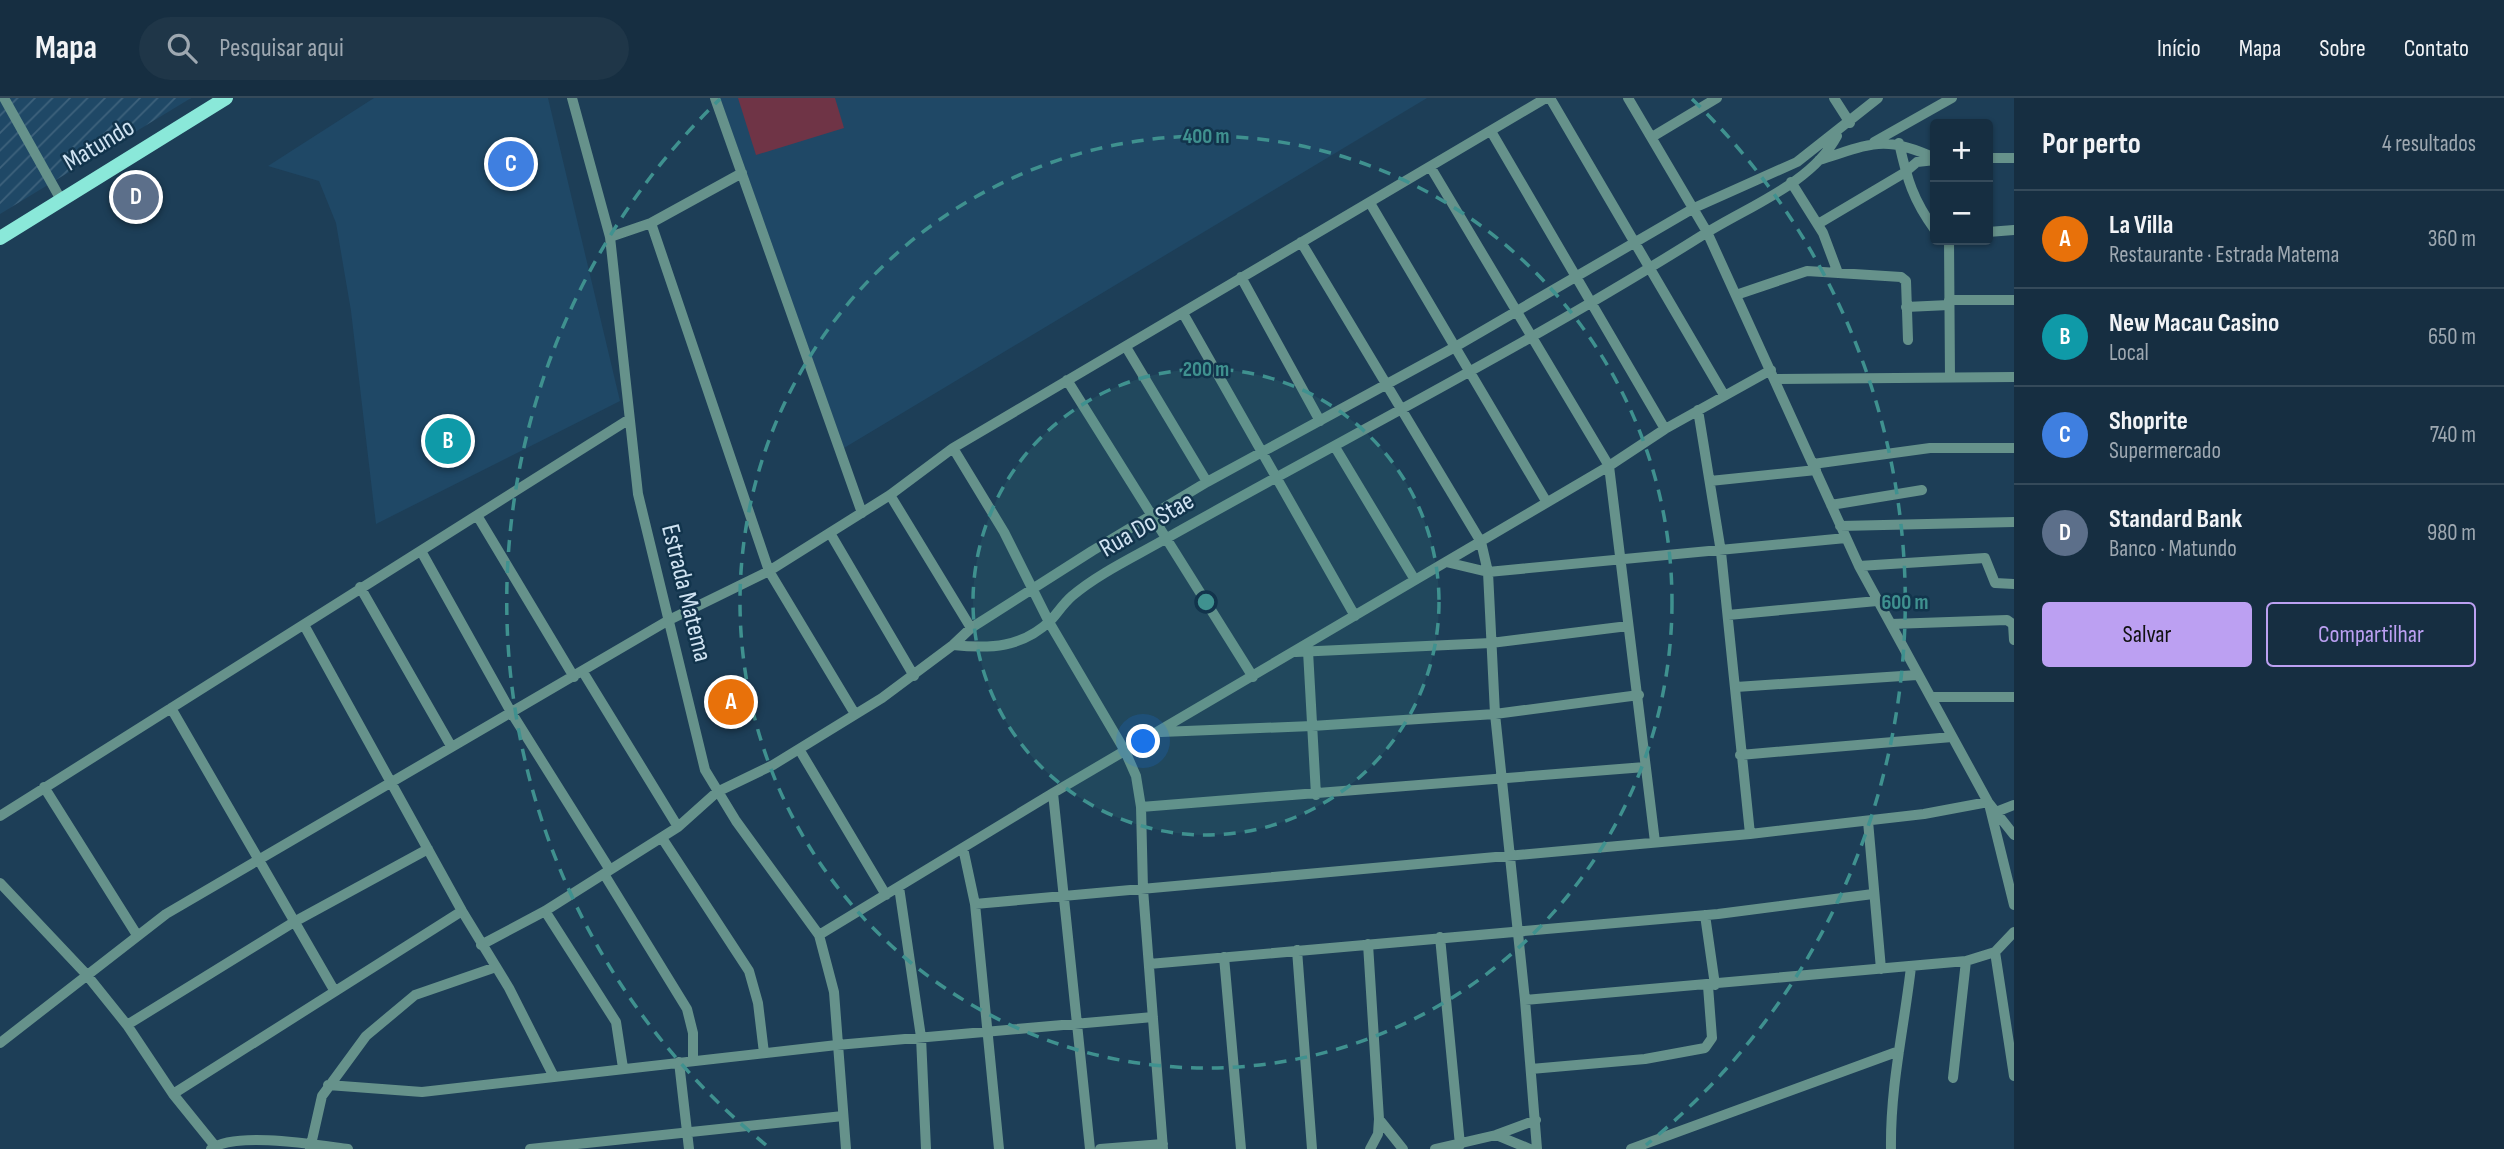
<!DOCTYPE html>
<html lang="pt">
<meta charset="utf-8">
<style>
:root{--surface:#162e41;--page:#1f3648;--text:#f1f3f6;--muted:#9ea8b1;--line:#354a5a;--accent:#bca0f2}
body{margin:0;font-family:"Sofia Sans Condensed",sans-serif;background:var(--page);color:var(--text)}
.controls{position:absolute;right:21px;top:21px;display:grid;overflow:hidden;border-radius:7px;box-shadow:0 2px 5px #0004}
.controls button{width:63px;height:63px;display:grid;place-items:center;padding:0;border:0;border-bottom:2px solid var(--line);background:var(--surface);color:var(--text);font:35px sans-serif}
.you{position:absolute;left:1144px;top:644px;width:24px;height:24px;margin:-18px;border:5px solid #fff;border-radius:50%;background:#1a73e8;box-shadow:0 0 0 10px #1a73e833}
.badge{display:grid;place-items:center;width:46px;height:46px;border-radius:50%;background:var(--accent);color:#fff;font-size:23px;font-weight:700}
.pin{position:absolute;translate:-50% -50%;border:4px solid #fff;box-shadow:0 2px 7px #0006}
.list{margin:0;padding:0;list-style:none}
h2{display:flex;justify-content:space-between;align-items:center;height:91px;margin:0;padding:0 28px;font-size:30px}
h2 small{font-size:23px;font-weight:400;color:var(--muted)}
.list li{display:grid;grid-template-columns:46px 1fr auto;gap:21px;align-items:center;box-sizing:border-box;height:98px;padding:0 28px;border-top:2px solid var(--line)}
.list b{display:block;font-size:26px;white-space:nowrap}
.list p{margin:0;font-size:23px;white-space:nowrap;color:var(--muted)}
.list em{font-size:23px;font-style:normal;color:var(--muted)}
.actions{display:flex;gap:14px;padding:21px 28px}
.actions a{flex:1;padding:16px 0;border:2px solid var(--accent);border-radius:7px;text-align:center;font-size:24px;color:var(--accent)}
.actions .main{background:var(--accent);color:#111}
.icon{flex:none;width:38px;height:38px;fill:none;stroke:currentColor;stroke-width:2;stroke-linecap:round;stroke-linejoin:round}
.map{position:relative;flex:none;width:2014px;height:1051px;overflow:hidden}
header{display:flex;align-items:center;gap:42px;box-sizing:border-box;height:98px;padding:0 35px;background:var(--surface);border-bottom:2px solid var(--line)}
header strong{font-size:33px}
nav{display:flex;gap:38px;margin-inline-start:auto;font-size:24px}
.search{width:490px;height:63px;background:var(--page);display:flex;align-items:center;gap:18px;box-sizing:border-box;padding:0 24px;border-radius:38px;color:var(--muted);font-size:26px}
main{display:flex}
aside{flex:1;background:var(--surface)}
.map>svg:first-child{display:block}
.built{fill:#1f4866}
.industrial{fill:url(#industrial-furrows)}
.green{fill:#6f3446}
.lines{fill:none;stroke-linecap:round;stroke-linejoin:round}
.minor{stroke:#66928b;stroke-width:10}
.major{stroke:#8ae8d9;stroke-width:14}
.ring{fill:none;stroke:#3f918f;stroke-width:3.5;stroke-dasharray:12 9}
.labels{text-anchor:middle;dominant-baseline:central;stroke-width:5;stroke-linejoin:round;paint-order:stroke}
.street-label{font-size:26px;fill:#d0e3f2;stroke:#12344c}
.centre{fill:#3f918f;stroke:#12344c;stroke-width:3.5}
.ring-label{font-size:21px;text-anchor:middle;font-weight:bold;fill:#3f918f;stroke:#12344c;stroke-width:5;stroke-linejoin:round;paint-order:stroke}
</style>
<header>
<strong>Mapa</strong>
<div class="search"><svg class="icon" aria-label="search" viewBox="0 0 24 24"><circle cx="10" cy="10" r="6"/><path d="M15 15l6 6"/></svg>Pesquisar aqui</div>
<nav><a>Início</a><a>Mapa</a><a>Sobre</a><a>Contato</a></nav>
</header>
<main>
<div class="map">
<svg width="2014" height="1051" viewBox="0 0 2014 1051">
<defs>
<pattern id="industrial-furrows" width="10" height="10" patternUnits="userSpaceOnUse" patternTransform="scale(1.75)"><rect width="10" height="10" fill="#1f4866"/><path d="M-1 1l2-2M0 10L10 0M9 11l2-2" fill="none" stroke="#3e627c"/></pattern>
</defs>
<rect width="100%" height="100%" fill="#1d3e57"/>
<path class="built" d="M 374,0 L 548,0 L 620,303 L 376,426 L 351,213 L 336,125 L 319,83 L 268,68 Z
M 720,0 L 1427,0 L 844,350 Z"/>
<path class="industrial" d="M 0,0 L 191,0 L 0,116 Z"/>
<path class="green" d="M 738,0 L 835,0 L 844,30 L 756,57 Z"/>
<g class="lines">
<path class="minor" d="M 4,0 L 60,100
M 572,0 L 610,139 L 638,396 L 705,672 L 736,723 L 819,837 L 834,894 L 846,1051
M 715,0 L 862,415
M 1550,0 L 1724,297
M 1628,0 L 1707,134 L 1859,468 L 1988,704 L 2014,737
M 1834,0 L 1850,25
M 1492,35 L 1665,331
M 1652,39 L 1717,0
M 1874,44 L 1952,0
M 1899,45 C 1907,81 1913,102 1935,132
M 1988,60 L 2014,60
M 1819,62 C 1871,46 1883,36 1935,60
M 1431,70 L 1609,368 L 1655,744
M 1791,84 L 1823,135 L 1838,175
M 1370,105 L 1546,403
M 651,125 L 742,75
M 1818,126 L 1904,75 L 1917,64 L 1935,62
M 1988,134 L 2014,132
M 610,139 L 651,125 L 769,473 L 855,616
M 1949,142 L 1950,280
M 1301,144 L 1481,444 L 1488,474 L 1495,616 L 1525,902 L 1537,1051
M 1241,179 L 1320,323
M 1736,197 L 1807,173 L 1901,179 L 1906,183 L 1908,242
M 1949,202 L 2014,202
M 1906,209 L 1949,207
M 1184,217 L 1355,518
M 1126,249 L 1207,384
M 1776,281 L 2014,279
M 1067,282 L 1253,579
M 1698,312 L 1721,454 L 1750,736
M 1335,349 L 1415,482
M 953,350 L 1004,434 L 1049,524 L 1125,653 L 1136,678 L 1141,709 L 1143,791 L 1163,1051
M 1813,366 L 1930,350 L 2014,350
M 1710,383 L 1816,372
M 890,397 L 971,530
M 1831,407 L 1922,392
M 478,419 L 574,579
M 1840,428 L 2014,424
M 830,435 L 914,578
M 421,453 L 511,614 L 610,772
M 1446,464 L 1488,474 L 1846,440
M 1859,468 L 1985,460 L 1995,485 L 2014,486
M 360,489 L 451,648
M 1728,517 L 1877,503
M 1891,526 L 2007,522 L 2013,526 L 2014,542
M 304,527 L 462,813 L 509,890 L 554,979
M 953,547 C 990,551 1022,550 1051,522 C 1058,514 1064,505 1072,498 C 1099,475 1136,458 1167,440 C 1348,338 1530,246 1706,135 C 1749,108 1812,85 1837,38
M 1308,553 L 1316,697
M 1296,554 L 1491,545 L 1628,528
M 583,574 L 678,729
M 1736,589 L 1917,577
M 1931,599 L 2014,599
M 171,610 L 334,892
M 1161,634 L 1312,628 L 1495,616 L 1639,597
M 799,651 L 886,797
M 1740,657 L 1952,639
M 44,689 L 137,837
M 1053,695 L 1090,1051
M 1141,709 L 1645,669
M 1990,710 L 2014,807
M 1996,714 L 2014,707
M 0,718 L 628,322
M 1868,723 L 1881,871
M 662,740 L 749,873 L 758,905 L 764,955
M 963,750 L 975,806 L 999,1051
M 604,776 L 687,911 L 693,935 L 693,962
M 0,785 L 86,876 L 127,927 L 173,996 L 215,1048
M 899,789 L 921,939 L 926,1051
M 975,806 L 1750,736 L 1924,716 L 1988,704
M 545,813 L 616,924 L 623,970
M 1705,817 L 1715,887
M 819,837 L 1053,695 L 1609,368 L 1665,331 L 1771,272
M 1440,839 L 1460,1047
M 1368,846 L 1379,1021 L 1378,1036 L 1370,1051
M 481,847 L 545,813 L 678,729 L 717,694 L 773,667 L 882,600 L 953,547 L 971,530 L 1092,453 L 1207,384 L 1455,249 L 1694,110 L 1797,64 L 1878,0
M 1297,852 L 1312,1051
M 1995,854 L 2014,978
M 1224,859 L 1241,1051
M 1149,866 L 1718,816 L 1873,796
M 1525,902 L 1966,863 L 1995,854 L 2014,834
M 127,927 L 294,824 L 428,751
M 0,945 L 166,816 L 669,522 L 769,473 L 890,397 L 953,350 L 1546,0
M 679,964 L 689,1051
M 1531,971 L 1645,961 L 1705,950 L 1712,940 L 1708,888
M 1953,980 L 1966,863
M 328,987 L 422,994 L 837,947 L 1153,919
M 173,996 L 462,813
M 1379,1021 L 1403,1051
M 1496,1037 L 1530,1051
M 211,1051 C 235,1033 317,1047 348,1051
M 310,1051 L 322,998 L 366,938 L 415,897 L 496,869
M 530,1051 L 843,1018
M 1100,1051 L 1163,1046
M 1435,1051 L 1496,1037 L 1536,1022
M 1631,1051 L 1899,953
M 1891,1051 C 1890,989 1904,930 1911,869"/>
<path class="major" d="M 0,140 L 226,0"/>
</g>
<circle cx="1206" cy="504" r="233" fill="#3f918f" fill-opacity=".12"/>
<g class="ring">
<circle cx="1206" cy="504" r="233"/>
<circle cx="1206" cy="504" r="466"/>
<path d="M766 1047A699 699 0 0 1 720 1M1692 1A699 699 0 0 1 1646 1047"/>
</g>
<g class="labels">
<g class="street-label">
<text transform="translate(99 47) rotate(-31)">Matundo</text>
<text transform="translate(1147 427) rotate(-30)">Rua Do Stae</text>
<text transform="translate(686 495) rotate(76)">Estrada Matema</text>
</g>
</g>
<circle cx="1206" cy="504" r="10" class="centre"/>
<g class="ring-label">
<text x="1206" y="45">400 m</text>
<text x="1206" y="278">200 m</text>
<text x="1905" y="511">600 m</text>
</g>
</svg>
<div class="controls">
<button>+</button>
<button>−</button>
</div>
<div class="you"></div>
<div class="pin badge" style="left:731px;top:604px;background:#e8710a">A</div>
<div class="pin badge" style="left:448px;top:343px;background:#0f9aa8">B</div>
<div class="pin badge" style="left:511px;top:66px;background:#3f7fe0">C</div>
<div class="pin badge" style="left:136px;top:99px;background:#5c6f8a">D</div>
</div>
<aside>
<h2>Por perto<small>4 resultados</small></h2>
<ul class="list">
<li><span class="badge" style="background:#e8710a">A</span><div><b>La Villa</b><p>Restaurante · Estrada Matema</p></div><em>360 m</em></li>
<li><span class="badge" style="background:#0f9aa8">B</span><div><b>New Macau Casino</b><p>Local</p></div><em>650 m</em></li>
<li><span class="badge" style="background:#3f7fe0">C</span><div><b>Shoprite</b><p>Supermercado</p></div><em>740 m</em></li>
<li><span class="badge" style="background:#5c6f8a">D</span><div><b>Standard Bank</b><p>Banco · Matundo</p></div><em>980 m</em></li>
</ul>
<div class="actions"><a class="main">Salvar</a><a>Compartilhar</a></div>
</aside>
</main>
